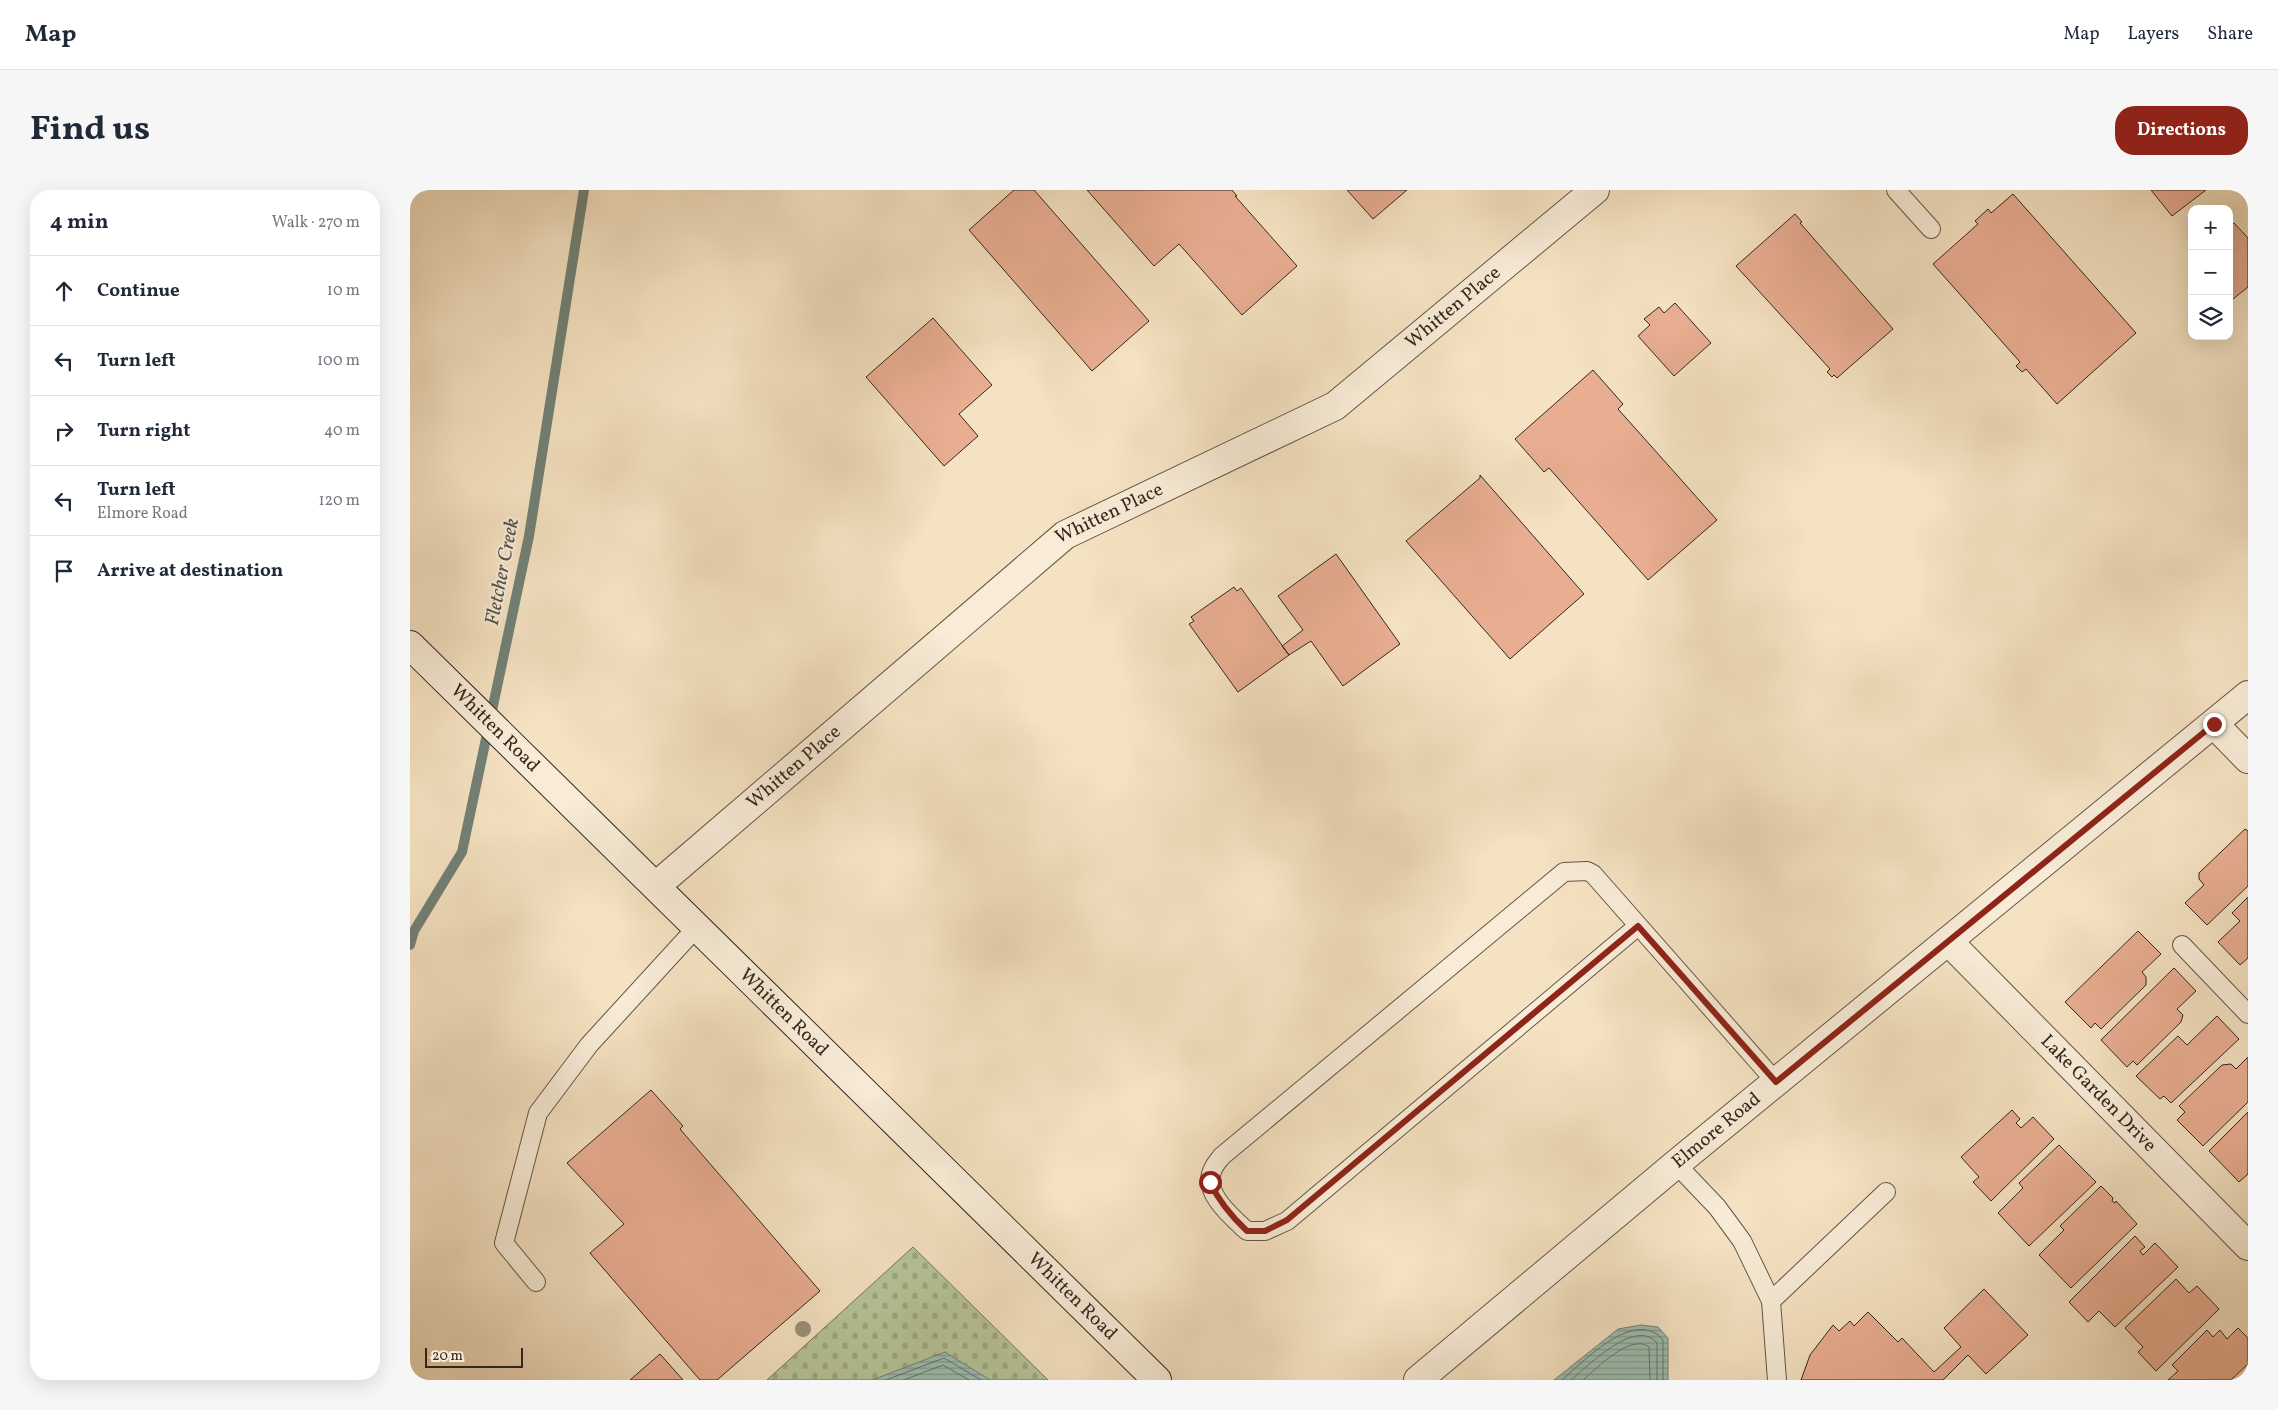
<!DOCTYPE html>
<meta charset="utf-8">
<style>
:root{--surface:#fff;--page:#f6f6f7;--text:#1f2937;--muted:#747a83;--line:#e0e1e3;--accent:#8f2418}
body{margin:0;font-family:Vollkorn,serif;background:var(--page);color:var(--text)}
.controls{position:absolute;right:15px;top:15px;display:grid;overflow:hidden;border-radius:10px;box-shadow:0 5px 20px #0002}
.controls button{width:45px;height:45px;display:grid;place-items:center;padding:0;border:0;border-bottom:1px solid var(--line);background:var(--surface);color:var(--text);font:25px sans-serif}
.scale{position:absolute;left:15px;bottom:12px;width:98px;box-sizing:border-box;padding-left:5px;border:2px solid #322720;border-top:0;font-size:14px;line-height:18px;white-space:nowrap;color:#322720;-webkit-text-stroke:4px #f8ecd7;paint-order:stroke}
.stop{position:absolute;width:15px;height:15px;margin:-11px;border:4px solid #8f2418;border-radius:50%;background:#fff}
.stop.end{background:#8f2418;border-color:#fff;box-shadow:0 1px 5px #0008}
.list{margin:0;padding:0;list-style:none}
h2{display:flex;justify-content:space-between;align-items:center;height:65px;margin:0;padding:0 20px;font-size:21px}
h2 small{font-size:16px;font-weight:400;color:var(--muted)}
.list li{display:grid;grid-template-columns:32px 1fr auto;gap:15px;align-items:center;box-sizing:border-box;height:70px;padding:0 20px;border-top:1px solid var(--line)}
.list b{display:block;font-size:19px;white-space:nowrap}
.list p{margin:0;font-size:16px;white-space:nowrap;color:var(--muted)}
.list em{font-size:16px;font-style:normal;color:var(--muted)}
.icon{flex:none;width:28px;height:28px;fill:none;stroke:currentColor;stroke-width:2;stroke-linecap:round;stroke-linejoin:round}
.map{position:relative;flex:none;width:1838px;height:1190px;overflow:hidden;border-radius:20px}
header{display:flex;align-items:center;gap:30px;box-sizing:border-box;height:70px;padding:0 25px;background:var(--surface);border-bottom:1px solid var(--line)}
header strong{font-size:24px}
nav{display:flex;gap:28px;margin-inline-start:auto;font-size:18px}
.intro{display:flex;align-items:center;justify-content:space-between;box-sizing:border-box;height:120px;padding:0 30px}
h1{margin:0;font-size:35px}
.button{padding:12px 22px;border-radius:20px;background:var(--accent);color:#fff;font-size:18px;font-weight:700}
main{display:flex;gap:30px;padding:0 30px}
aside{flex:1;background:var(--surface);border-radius:20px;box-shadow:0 5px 20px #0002}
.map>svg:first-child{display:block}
.cemetery{fill:url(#cemetery-stones);stroke:#74765c}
.water{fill:url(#water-rules);stroke:#728277}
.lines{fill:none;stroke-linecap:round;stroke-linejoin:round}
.shore{stroke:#677268;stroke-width:1}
.stream{stroke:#728277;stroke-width:10}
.building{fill:#e9ae92;stroke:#322720}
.service-casing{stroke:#635648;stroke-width:20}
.minor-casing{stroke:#635648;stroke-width:30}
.tertiary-casing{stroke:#635648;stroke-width:30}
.secondary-casing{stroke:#322720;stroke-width:30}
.service{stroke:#f8ecd7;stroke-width:18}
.minor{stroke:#f8ecd7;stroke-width:28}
.tertiary{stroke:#f8ecd7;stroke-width:28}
.secondary{stroke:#f8ecd7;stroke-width:28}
.tree{fill:#9c9179}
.route{stroke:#8f2418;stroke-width:6}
.labels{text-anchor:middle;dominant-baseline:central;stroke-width:4.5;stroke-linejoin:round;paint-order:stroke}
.street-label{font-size:19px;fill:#322720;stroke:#f8ecd7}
.water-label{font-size:20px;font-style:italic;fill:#52544c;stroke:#f8ecd7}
</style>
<header>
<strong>Map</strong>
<nav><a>Map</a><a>Layers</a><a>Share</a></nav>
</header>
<div class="intro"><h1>Find us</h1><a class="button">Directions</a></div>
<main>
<aside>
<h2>4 min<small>Walk · 270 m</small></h2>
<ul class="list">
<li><svg class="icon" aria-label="ahead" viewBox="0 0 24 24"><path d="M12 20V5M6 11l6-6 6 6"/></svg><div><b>Continue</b></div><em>10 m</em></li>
<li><svg class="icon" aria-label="left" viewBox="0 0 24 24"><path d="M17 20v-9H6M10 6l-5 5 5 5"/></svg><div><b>Turn left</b></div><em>100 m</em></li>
<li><svg class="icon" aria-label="right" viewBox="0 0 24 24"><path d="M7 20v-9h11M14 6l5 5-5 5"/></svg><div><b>Turn right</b></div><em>40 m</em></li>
<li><svg class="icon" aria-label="left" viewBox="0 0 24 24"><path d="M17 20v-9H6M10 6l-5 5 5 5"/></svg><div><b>Turn left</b><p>Elmore Road</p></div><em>120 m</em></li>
<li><svg class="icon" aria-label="arrive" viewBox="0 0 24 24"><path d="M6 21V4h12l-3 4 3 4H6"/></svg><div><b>Arrive at destination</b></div></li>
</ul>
</aside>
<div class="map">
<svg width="1838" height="1190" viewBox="0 0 1838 1190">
<defs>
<pattern id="cemetery-stones" width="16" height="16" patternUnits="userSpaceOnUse" patternTransform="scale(1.25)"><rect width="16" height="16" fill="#b6c498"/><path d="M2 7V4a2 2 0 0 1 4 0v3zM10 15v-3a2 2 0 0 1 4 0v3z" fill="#9da883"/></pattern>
<pattern id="water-rules" width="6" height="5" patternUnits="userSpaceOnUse" patternTransform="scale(1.25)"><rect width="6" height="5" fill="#9cbeb1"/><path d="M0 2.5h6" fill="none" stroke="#809a90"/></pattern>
</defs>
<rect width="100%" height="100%" fill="#f5e2c2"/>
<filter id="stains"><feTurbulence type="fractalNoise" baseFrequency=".004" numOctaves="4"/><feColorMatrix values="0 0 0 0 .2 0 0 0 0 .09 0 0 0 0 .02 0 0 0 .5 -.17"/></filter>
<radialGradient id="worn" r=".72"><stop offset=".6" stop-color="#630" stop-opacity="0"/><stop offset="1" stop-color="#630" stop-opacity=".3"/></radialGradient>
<path class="cemetery" d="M 503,1057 L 638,1190 L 357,1190 Z"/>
<path class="water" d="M 1231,1135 L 1248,1137 L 1258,1148 L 1258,1190 L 1144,1190 L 1208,1139 Z
M 535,1162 L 580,1190 L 463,1190 L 465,1189 Z"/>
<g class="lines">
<path class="shore" d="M 476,1190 L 534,1168 L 571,1190
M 494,1190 L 533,1175 L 559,1190
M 1152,1190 C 1174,1171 1225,1117 1253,1150 L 1253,1190
M 1161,1190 C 1178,1176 1226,1127 1247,1153 L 1247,1190
M 1173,1190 C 1187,1178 1221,1143 1239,1157 L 1240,1190"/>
<path class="stream" d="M 0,755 L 4,741 L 52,662 L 119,346 L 174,0"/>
</g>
<path class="building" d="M 604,0 L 624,0 L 739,131 L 682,181 L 559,40 Z
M 677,0 L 822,0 L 827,6 L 825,6 L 887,76 L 832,125 L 769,54 L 744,76 Z
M 937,0 L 997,0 L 963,29 Z
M 1741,0 L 1796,0 L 1762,26 Z
M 1603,4 L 1726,143 L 1647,214 L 1616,179 L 1612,182 L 1606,176 L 1610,172 L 1523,74 L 1568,34 L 1565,31 L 1578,19 L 1581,23 Z
M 1385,24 L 1392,32 L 1390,33 L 1483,139 L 1427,188 L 1424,185 L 1422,187 L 1417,182 L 1420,179 L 1326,76 Z
M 1824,33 L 1838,48 L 1838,97 L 1823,109 L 1819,104 L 1819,37 Z
M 1265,113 L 1301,153 L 1264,186 L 1228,146 L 1240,135 L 1234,129 L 1249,117 L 1254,123 Z
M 523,128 L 582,195 L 549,224 L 568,246 L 534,276 L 456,187 Z
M 1183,180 L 1213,214 L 1208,219 L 1307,330 L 1238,390 L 1139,278 L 1134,282 L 1105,249 Z
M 1070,285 L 1174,404 L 1100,469 L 996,351 L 1070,288 Z
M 926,364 L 990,454 L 933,496 L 901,451 L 879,465 L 872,456 L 893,440 L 868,406 Z
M 824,397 L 827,401 L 831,398 L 879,465 L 828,502 L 779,434 L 784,431 L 781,427 Z
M 1835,639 L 1838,641 L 1838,696 L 1797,735 L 1775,713 L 1794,695 L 1789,689 L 1789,683 Z
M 1838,707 L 1838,768 L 1830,775 L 1808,752 L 1830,731 L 1822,723 Z
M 1728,741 L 1751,764 L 1732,782 L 1736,787 L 1736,795 L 1691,839 L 1685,833 L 1681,838 L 1655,812 Z
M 1764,778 L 1786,801 L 1767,819 L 1773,825 L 1771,832 L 1727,875 L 1723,871 L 1717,877 L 1691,850 Z
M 1807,826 L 1829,849 L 1761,913 L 1754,906 L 1750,909 L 1726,886 L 1768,846 L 1777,855 Z
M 1838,867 L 1838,912 L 1793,956 L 1767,930 L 1775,922 L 1769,916 L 1812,875 L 1821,874 L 1826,879 Z
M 241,900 L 273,936 L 270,939 L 410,1101 L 307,1190 L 290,1190 L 180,1063 L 214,1034 L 157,973 Z
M 1602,920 L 1610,929 L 1606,933 L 1611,938 L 1623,927 L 1644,949 L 1581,1011 L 1563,992 L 1569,987 L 1551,967 Z
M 1838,922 L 1838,984 L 1829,992 L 1799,961 Z
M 1649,955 L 1686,992 L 1619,1056 L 1588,1023 L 1613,998 L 1609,993 Z
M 1691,996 L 1703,1008 L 1702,1011 L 1705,1013 L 1706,1011 L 1727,1034 L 1661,1098 L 1629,1065 L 1654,1040 L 1650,1036 Z
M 1725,1046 L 1735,1057 L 1730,1061 L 1733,1065 L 1745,1053 L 1768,1077 L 1705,1137 L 1689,1121 L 1678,1132 L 1659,1112 Z
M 1766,1089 L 1779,1103 L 1787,1096 L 1809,1119 L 1746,1181 L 1728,1162 L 1733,1157 L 1715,1138 Z
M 1574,1099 L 1618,1145 L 1576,1184 L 1558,1165 L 1533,1190 L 1391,1190 L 1400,1165 L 1423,1135 L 1429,1141 L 1440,1131 L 1444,1136 L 1458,1122 L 1488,1152 L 1492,1148 L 1524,1182 L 1551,1157 L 1534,1138 Z
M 1828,1138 L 1838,1148 L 1838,1174 L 1821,1190 L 1758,1190 L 1768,1181 L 1762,1175 L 1797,1140 L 1803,1147 L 1810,1140 L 1817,1149 Z
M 250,1164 L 273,1190 L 220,1190 Z"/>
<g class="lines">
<defs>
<path id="service" d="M 1486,0 L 1521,39
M 1228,736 L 877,1031 L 855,1041 L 837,1041 C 822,1027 791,1002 803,979 C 805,974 809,970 812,966 L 1154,682 L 1177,681 L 1183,684 L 1366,892
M 1772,755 L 1838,824
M 1266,974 L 1307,1017 L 1332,1051 L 1361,1111 L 1367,1190
M 126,1092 L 94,1053 L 128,923 L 179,855 L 287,737
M 1361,1111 L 1476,1002"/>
<g id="minor">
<path d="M 1804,534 L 1838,569"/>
<path id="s1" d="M 246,696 L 655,345 L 925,216 L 1185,0"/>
<path id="s2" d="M 1538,751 L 1838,1056"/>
</g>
<g id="tertiary">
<path id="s3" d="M 1008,1190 L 1266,974 L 1838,505"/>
</g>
<g id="secondary">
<path id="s4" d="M 0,455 L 747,1190"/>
</g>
</defs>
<use href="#service" class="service-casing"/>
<use href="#minor" class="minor-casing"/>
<use href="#tertiary" class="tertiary-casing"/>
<use href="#secondary" class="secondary-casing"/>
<use href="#service" class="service"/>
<use href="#minor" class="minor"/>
<use href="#tertiary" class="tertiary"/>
<use href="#secondary" class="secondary"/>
</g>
<circle class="tree" cx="393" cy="1139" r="8"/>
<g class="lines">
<path class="route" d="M 800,992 C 809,1012 821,1026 837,1041 L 855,1041 L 877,1030 L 1228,736 L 1366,892 L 1804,534"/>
</g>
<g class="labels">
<g class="street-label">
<text stroke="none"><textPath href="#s1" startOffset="992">Whitten Place</textPath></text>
<text stroke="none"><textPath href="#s1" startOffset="588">Whitten Place</textPath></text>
<text stroke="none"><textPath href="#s4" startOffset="119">Whitten Road</textPath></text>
<text stroke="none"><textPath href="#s1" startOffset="182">Whitten Place</textPath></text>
<text stroke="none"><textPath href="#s4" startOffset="524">Whitten Road</textPath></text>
<text stroke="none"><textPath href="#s2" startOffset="214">Lake Garden Drive</textPath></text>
<text stroke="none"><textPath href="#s3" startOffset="389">Elmore Road</textPath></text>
<text stroke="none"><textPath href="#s4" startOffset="929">Whitten Road</textPath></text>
</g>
<g class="water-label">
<text transform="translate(93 382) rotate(-79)">Fletcher Creek</text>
</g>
</g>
<rect width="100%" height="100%" filter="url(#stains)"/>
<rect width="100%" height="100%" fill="url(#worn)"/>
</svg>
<div class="controls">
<button>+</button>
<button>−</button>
<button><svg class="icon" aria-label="layers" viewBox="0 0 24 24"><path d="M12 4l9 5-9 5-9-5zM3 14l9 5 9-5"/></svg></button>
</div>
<div class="scale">20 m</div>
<div class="stop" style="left:800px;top:992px"></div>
<div class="stop end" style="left:1804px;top:534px"></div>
</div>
</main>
